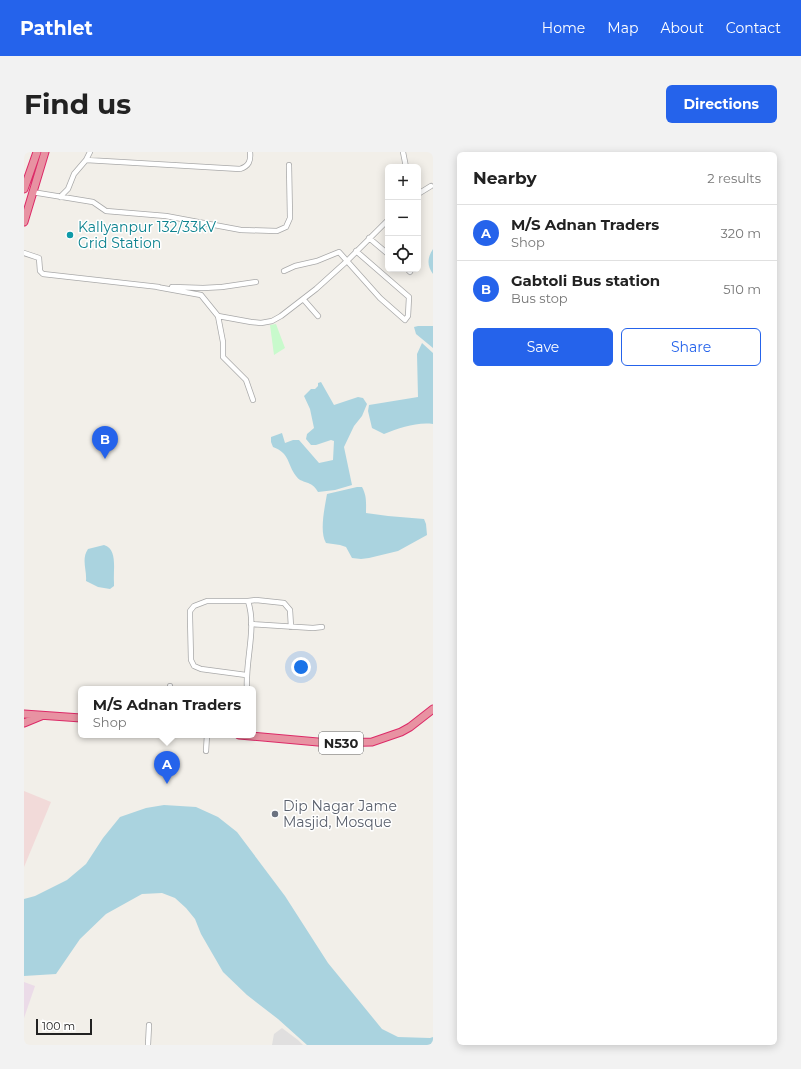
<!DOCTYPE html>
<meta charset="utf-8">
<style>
:root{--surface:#fff;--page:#f2f2f2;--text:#222;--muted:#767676;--line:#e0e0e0;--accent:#2563eb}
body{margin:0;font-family:Montserrat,sans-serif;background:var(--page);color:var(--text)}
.controls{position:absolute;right:12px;top:12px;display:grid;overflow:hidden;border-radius:6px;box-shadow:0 2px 10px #0003}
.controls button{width:36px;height:36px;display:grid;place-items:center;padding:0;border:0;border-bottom:1px solid var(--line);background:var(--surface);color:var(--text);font:20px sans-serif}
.scale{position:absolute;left:12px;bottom:10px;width:56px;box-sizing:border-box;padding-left:4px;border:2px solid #222;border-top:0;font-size:11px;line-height:14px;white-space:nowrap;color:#222;-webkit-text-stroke:3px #fff;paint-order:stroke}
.you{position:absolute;left:277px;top:515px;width:14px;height:14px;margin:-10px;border:3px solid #fff;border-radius:50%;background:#1a73e8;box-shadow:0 0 0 6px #1a73e833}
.badge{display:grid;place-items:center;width:26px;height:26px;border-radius:50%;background:var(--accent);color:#fff;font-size:13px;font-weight:700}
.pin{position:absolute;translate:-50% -33px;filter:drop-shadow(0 1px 2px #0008)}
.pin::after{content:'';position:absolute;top:21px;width:14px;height:12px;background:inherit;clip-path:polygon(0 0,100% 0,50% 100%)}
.popup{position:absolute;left:54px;top:534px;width:178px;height:52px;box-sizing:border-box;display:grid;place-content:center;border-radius:6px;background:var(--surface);filter:drop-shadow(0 1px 3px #0005);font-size:13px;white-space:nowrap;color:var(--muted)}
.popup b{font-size:15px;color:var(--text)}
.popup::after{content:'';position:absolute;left:50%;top:100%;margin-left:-8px;border:8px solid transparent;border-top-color:var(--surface)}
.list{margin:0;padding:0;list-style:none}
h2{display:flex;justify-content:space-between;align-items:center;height:52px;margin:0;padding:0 16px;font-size:17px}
h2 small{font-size:13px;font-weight:400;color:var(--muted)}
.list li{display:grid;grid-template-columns:26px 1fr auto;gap:12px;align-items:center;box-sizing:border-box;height:56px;padding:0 16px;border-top:1px solid var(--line)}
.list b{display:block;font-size:15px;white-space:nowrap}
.list p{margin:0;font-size:13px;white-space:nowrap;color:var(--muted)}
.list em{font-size:13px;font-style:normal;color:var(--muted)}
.actions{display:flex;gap:8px;padding:12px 16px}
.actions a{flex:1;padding:9px 0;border:1px solid var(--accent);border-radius:6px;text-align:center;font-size:14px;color:var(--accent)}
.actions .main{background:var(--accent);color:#fff}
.icon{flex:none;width:22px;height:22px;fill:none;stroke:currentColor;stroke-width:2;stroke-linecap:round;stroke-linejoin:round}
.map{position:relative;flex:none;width:409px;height:893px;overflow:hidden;border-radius:6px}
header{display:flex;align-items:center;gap:24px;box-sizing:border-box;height:56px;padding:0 20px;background:var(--accent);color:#fff}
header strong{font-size:19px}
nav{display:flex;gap:22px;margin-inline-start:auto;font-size:14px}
.intro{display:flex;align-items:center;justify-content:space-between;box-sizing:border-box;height:96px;padding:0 24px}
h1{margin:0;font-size:28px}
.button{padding:10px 18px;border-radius:6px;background:var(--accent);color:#fff;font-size:14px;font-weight:700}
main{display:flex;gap:24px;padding:0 24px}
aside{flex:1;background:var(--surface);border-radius:6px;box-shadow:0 2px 10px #0003}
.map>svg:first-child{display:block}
.residential{fill:#e0dfdf}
.commercial{fill:#f2dad9}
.industrial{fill:#ebdbe8}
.park{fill:#c8facc}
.water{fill:#aad3df}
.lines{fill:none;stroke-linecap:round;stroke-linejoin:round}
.minor-casing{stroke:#a9a9a9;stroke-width:6}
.highway-casing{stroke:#dc2a67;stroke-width:9}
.minor{stroke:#fff;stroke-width:4.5}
.highway{stroke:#e892a2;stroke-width:7}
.culture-dot{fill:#0f9aa8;stroke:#fff;stroke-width:1.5}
.worship-dot{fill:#6b7280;stroke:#fff;stroke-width:1.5}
.labels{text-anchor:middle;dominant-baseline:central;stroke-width:3;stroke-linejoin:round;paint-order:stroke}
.shield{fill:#fff;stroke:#646464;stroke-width:1}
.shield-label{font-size:13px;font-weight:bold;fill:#222}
.culture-label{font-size:14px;fill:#0d838f;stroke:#fff;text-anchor:start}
.worship-label{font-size:14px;fill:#5b616d;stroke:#fff;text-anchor:start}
</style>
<header>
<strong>Pathlet</strong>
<nav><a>Home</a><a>Map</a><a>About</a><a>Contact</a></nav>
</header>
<div class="intro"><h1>Find us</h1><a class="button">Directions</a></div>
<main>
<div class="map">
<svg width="409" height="893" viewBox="0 0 409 893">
<rect width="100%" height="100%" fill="#f2efe9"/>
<path class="residential" d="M 258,876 L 274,888 L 279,893 L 248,893 L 250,882 Z"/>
<path class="commercial" d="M 0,639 L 27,650 L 0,715 Z"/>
<path class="industrial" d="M 0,830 L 11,834 L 0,866 Z"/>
<path class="park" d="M 252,172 L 261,196 L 250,203 L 246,173 Z"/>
<path class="water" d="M 409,97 L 409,122 C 403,114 403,106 409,97 Z
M 394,174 L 409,174 L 409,196 L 392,182 L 390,175 Z
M 398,191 L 409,201 L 409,272 C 392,270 376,276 360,282 L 348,276 L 344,259 L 345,253 L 394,245 L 393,202 Z
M 297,230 L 310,253 L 334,245 L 339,246 L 343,252 L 338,264 L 330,274 L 320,295 L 328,333 L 311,338 L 294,340 C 288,328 277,332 272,324 C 263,312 266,301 249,295 L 247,290 L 247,285 L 258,281 L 261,291 L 269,288 L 275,288 L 295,311 L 309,308 L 310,289 L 307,288 L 292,293 L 287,293 L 282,287 L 283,282 L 290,276 L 286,257 L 280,244 L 287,237 L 291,237 L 294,234 L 294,231 Z
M 333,335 L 338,335 C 343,344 342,351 342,361 L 364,364 L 400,367 L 402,372 L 403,383 L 374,399 L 345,406 L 337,407 L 328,406 L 322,395 L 316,393 L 302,391 C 295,380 301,354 303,342 Z
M 80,393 C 94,397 89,418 90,430 L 90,434 L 86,437 L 74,435 L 62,429 C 63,418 57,407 64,397 Z
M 140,653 L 172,655 L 194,665 L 213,680 L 261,744 L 304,811 L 358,877 L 374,885 L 406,886 L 409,885 L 409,893 L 283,893 L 254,867 L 223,843 L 199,820 L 177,782 L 171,767 L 162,756 L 151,746 L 138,741 L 118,742 L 82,762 L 56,787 L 32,822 L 0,824 L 0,747 L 11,744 L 43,728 L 62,712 L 79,686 L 96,665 L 122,656 Z"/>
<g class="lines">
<defs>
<path id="minor" d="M 379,0 L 382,15
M 62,8 L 216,17 C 225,14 227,9 226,0
M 8,40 L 69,50 L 82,59 L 142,64 L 217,78 L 253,79 L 262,75 L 266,66 L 265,13
M 394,42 L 407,34
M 36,45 L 44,37 L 50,22 L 62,8 L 66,0
M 345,86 L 364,102
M 0,101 L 15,106 L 16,119 L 19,122 L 135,135
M 383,117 L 386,120
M 260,119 L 271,114 L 293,109 L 315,100 L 356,146 L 381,168 L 384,164 L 385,145 L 332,99
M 133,135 L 177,143 L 194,164 L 227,170 L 237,171 L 248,169 L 257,164 L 292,137 L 323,109 L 364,68
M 148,135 L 179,136 L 198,135 L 232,130
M 280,148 L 294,164
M 194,164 L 199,190 L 199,205 L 222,228 L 229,248
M 227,472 L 289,476 L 298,475
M 222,523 L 177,517 L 170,514 L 167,508 L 166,465 L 166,459 L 170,454 L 183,449 L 224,449 L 232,448 L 260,451 L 266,458 L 267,475
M 146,537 L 146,534
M 223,537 C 221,508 233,477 224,449
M 182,599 L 183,583
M 124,893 L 125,873"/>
<path id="highway" d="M 0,37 L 13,0
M 0,70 L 21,0
M 0,562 L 57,566
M 0,571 L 17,564
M 215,583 L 305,591 L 348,590 L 377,580 L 386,575 L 409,557"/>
</defs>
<use href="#minor" class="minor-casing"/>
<use href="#highway" class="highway-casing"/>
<use href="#minor" class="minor"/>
<use href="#highway" class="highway"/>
</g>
<circle class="culture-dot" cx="46" cy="83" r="4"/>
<circle class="worship-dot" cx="251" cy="662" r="4"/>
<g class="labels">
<rect class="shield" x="295" y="580" width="44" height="22" rx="3"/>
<g class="shield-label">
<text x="317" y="591">N530</text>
</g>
<g class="culture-label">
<text x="54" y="75">Kallyanpur 132/33kV<tspan x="54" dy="16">Grid Station</tspan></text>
</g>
<g class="worship-label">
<text x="259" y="654">Dip Nagar Jame<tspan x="259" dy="16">Masjid, Mosque</tspan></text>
</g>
</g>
</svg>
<div class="controls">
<button>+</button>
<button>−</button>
<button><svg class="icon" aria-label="locate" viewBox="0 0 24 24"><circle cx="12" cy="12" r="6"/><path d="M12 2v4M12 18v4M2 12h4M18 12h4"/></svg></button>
</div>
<div class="scale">100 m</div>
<div class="you"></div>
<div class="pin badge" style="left:143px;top:632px">A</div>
<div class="popup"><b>M/S Adnan Traders</b>Shop</div>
<div class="pin badge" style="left:81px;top:307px">B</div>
</div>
<aside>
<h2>Nearby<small>2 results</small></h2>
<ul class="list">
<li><span class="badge">A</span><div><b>M/S Adnan Traders</b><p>Shop</p></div><em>320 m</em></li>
<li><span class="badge">B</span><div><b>Gabtoli Bus station</b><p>Bus stop</p></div><em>510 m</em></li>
</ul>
<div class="actions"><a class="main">Save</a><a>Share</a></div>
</aside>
</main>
